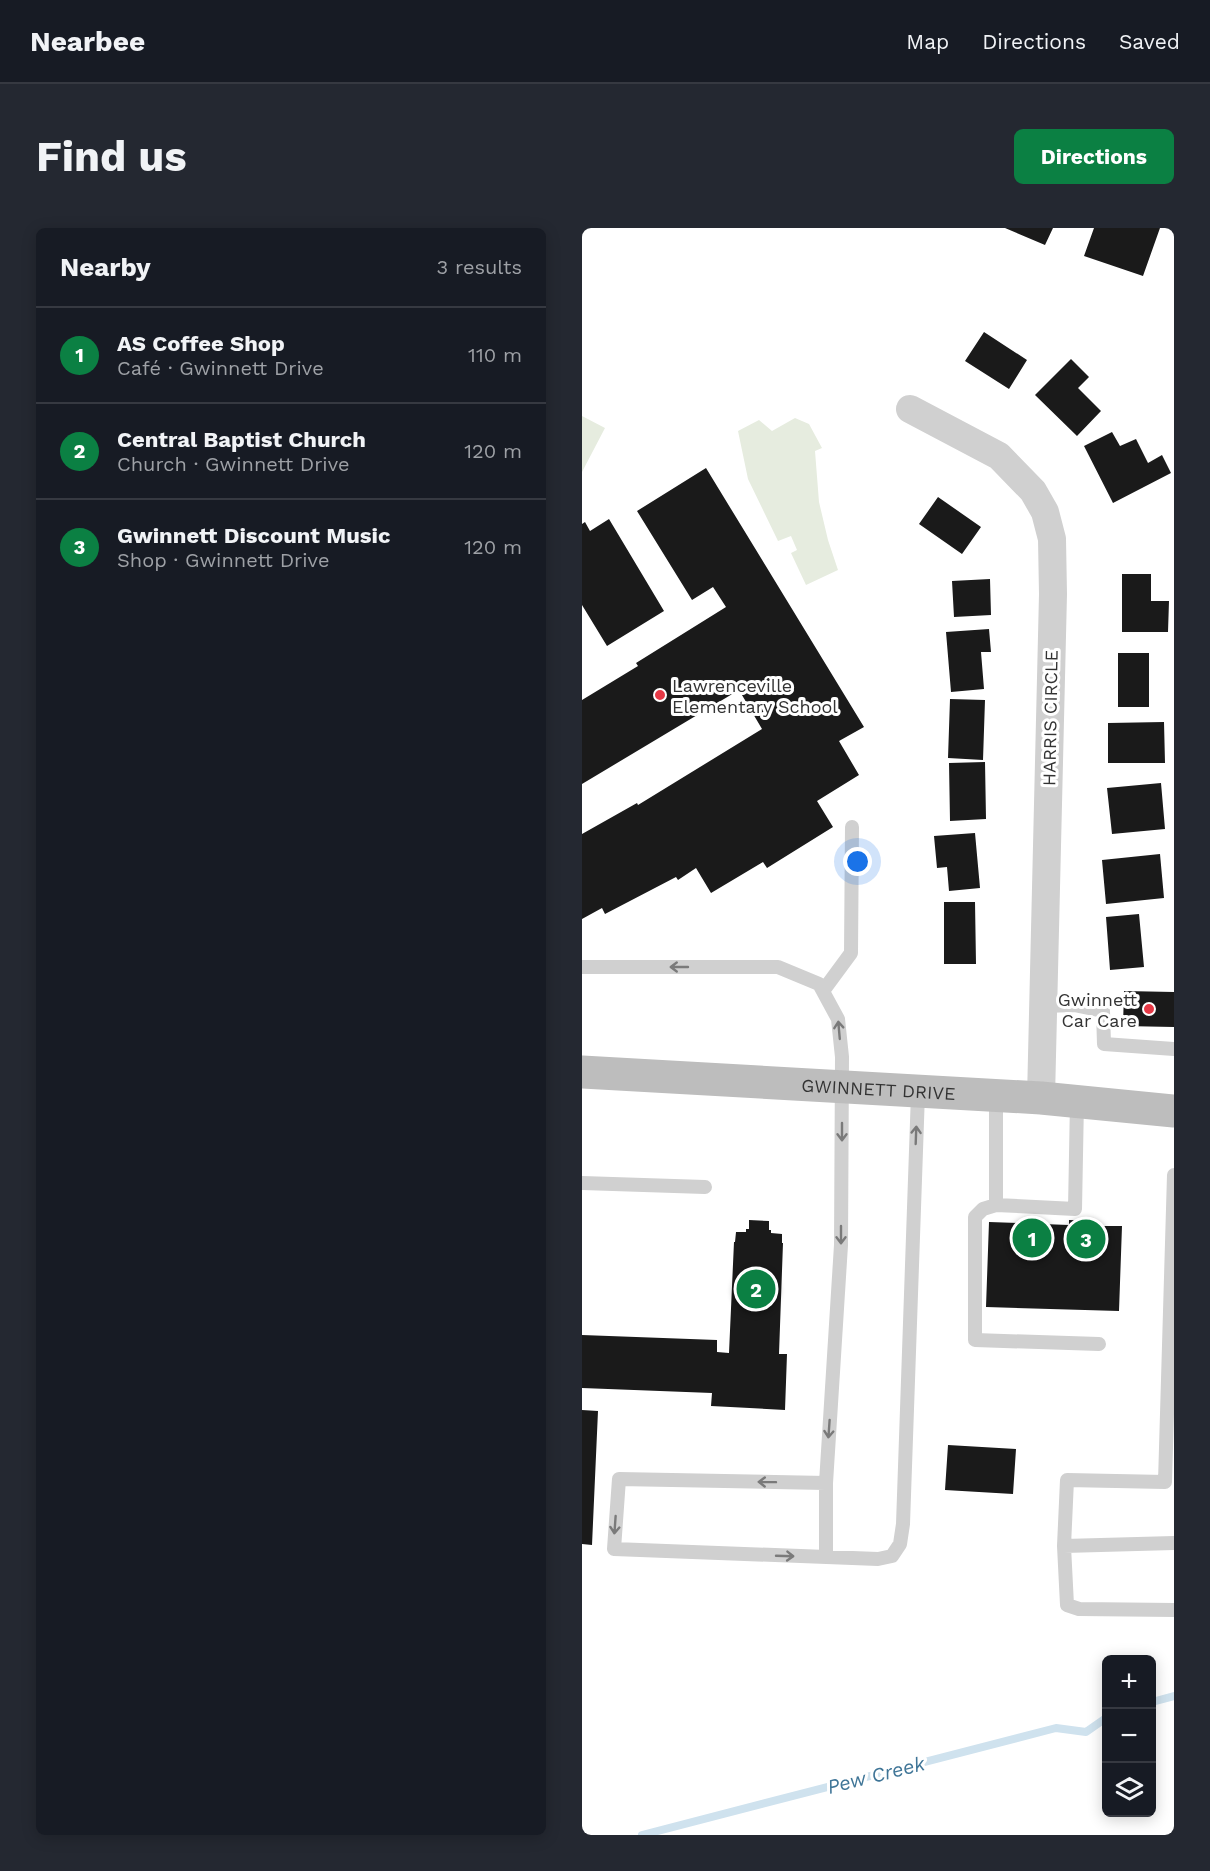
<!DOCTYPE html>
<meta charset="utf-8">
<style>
:root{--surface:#171b24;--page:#242831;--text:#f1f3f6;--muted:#9ea1a6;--line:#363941;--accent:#0b8043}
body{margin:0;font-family:"Work Sans",sans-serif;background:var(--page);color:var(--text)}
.controls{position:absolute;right:18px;bottom:18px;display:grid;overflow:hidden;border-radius:9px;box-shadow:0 3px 15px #0003}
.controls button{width:54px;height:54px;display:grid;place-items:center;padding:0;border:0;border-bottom:2px solid var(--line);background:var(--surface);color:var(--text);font:30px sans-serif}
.you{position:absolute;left:276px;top:634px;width:21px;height:21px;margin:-15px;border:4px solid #fff;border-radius:50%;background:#1a73e8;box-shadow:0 0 0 9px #1a73e833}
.badge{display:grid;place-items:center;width:39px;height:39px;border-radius:50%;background:var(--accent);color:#fff;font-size:20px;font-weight:700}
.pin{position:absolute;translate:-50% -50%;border:3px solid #fff;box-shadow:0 2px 6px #0006}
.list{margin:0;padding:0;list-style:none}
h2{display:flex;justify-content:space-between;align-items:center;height:78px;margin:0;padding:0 24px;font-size:26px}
h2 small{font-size:20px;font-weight:400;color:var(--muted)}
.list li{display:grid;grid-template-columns:39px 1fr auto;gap:18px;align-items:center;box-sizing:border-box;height:96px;padding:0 24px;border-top:2px solid var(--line)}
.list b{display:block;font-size:22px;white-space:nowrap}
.list p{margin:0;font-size:20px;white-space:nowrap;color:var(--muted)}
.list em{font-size:20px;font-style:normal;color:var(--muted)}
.icon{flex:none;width:33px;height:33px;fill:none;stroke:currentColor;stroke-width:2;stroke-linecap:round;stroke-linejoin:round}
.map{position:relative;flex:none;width:592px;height:1607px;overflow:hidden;border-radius:9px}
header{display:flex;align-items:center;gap:36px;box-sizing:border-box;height:84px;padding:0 30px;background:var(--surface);border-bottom:2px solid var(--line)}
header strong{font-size:28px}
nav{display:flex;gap:33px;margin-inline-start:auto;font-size:21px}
.intro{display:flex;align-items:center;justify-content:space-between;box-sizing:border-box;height:144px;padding:0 36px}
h1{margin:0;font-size:42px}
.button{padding:15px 27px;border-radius:9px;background:var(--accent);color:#fff;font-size:21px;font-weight:700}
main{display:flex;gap:36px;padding:0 36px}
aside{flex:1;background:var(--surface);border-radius:9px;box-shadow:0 3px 15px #0003}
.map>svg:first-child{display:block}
.green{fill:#e6ecdf}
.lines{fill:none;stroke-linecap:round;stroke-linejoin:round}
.stream{stroke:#cfe2ee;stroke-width:8}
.building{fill:#1a1a1a}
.lane{stroke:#d0d0d0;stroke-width:14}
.street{stroke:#d0d0d0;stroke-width:28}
.secondary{stroke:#bdbdbd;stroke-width:33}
.oneway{stroke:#7a7a7a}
.poi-dot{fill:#e63946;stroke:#fff;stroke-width:2}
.labels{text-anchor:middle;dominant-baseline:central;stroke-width:6;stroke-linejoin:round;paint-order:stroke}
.poi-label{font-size:18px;fill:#333;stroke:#fff;text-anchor:start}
.street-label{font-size:18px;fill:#333;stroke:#fff}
.water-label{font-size:20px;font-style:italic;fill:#3f7597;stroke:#fff}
</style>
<header>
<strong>Nearbee</strong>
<nav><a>Map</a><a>Directions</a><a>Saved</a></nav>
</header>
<div class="intro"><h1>Find us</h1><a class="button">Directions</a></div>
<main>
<aside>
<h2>Nearby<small>3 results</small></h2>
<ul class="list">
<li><span class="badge">1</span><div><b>AS Coffee Shop</b><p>Café · Gwinnett Drive</p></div><em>110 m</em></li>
<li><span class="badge">2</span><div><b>Central Baptist Church</b><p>Church · Gwinnett Drive</p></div><em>120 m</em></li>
<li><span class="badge">3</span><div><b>Gwinnett Discount Music</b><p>Shop · Gwinnett Drive</p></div><em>120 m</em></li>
</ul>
</aside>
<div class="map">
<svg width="592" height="1607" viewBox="0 0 592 1607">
<rect width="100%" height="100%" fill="#fff"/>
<path class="green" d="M 0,188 L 23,200 L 0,244 Z
M 213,190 L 227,196 L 240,220 L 233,223 L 237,274 L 246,312 L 256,342 L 224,357 L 209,325 L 215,322 L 209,308 L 196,313 L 166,251 L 156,203 L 177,192 L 190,203 Z"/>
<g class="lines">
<path class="stream" d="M 570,1474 L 592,1468
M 60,1607 L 474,1500 L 504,1504 L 524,1490"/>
</g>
<path class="building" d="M 423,0 L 471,0 L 463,17 Z
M 512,0 L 578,0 L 561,48 L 502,28 Z
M 402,104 L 445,132 L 427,161 L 383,133 Z
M 489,131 L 507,149 L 496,160 L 519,183 L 495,208 L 453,167 Z
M 530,204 L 538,218 L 554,211 L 566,235 L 580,227 L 589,245 L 531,275 L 502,218 Z
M 124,240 L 282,499 L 257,513 L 277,547 L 235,573 L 251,599 L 185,640 L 181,634 L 129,665 L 114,640 L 96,652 L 94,649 L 23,686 L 20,680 L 0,691 L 0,606 L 55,575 L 56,577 L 180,501 L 157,462 L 0,556 L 0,472 L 56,438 L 54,435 L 144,379 L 131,359 L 110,372 L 55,283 Z
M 356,269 L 399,299 L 380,326 L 337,296 Z
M 27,291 L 82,383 L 25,418 L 0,377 L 0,296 L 3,294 L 8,303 Z
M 540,346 L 569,346 L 569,373 L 587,373 L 586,404 L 540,404 Z
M 408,351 L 409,387 L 372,389 L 370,353 Z
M 407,401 L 409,424 L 399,424 L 402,461 L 369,464 L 364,404 Z
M 536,425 L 567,425 L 567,479 L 536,479 Z
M 368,471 L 403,472 L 401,532 L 366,530 Z
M 582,494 L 583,535 L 526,535 L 526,495 Z
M 403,534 L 404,591 L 368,593 L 367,535 Z
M 579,555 L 583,601 L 530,606 L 525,560 Z
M 393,605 L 398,660 L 367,663 L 365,639 L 355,640 L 352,608 Z
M 578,626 L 582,670 L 524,676 L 520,632 Z
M 362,674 L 393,674 L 394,736 L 362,736 Z
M 557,686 L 562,739 L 528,742 L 524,689 Z
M 542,763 L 592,764 L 592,799 L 541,798 Z
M 167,992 L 187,993 L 187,1002 L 189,1002 L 189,1005 L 200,1006 L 200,1015 L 201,1015 L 197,1126 L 205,1126 L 203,1182 L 129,1178 L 130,1165 L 0,1160 L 0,1107 L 135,1112 L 135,1124 L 147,1125 L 152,1014 L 153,1014 L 154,1004 L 164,1004 L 164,1001 L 167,1001 Z
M 487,992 L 517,993 L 516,998 L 540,998 L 537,1083 L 404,1079 L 407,994 L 487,997 Z
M 0,1182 L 16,1183 L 10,1317 L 0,1316 Z
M 366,1217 L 434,1221 L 431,1266 L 363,1262 Z"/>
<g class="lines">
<path class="lane" d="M 0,739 L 196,739 L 237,756 L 256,791 L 260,829 L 259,1017 L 244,1255 L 244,1329
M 241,763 L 269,725 L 270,599
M 462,778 L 492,777 L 521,783 L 522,816 L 592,821
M 414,867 L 414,977 L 493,981 L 495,873
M 592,947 L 583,1254 L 485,1252 L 482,1318 L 485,1377 L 497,1381 L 592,1382
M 0,955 L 123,959
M 414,977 L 401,981 L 393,989 L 393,1112 L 517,1116
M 244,1255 L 37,1251 L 32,1321 L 296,1331 L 310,1328 L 318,1316 L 321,1296 L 336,865
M 482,1318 L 592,1315"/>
<path class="street" d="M 328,181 L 417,228 L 451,263 L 463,284 L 470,311 L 471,366 L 459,870"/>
<path class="secondary" id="s1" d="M 0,844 L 459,870 L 592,883"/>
</g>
<defs><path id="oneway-shaft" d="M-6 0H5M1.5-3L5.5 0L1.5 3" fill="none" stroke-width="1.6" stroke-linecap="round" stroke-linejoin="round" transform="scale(1.5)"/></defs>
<g class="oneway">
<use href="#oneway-shaft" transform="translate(97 739) rotate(-180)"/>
<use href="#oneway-shaft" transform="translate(257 802) rotate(-95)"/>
<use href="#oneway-shaft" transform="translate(260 904) rotate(90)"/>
<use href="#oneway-shaft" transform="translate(334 907) rotate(-88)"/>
<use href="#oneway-shaft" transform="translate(259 1007) rotate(90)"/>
<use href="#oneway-shaft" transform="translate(247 1201) rotate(94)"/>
<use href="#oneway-shaft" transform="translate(185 1254) rotate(-179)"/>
<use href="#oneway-shaft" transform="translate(33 1297) rotate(94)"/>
<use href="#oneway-shaft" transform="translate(203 1328) rotate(2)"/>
</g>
<g class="poi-dot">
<circle cx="78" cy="467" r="6"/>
<circle cx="567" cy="781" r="6"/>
</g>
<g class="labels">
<g class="poi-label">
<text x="90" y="457">Lawrenceville<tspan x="90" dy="21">Elementary School</tspan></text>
<text x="555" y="771" text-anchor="end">Gwinnett<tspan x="555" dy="21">Car Care</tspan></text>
</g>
<g class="street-label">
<text transform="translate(468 490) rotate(-89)">HARRIS CIRCLE</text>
<text stroke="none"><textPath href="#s1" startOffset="297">GWINNETT DRIVE</textPath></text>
</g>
<g class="water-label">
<text transform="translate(294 1547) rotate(-14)">Pew Creek</text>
</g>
</g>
</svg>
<div class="controls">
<button>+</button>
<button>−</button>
<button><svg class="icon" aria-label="layers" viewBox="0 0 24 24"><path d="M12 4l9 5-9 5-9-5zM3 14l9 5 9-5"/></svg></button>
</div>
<div class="you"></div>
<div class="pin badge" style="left:450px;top:1010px">1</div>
<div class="pin badge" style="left:174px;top:1061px">2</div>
<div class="pin badge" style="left:504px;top:1011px">3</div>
</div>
</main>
